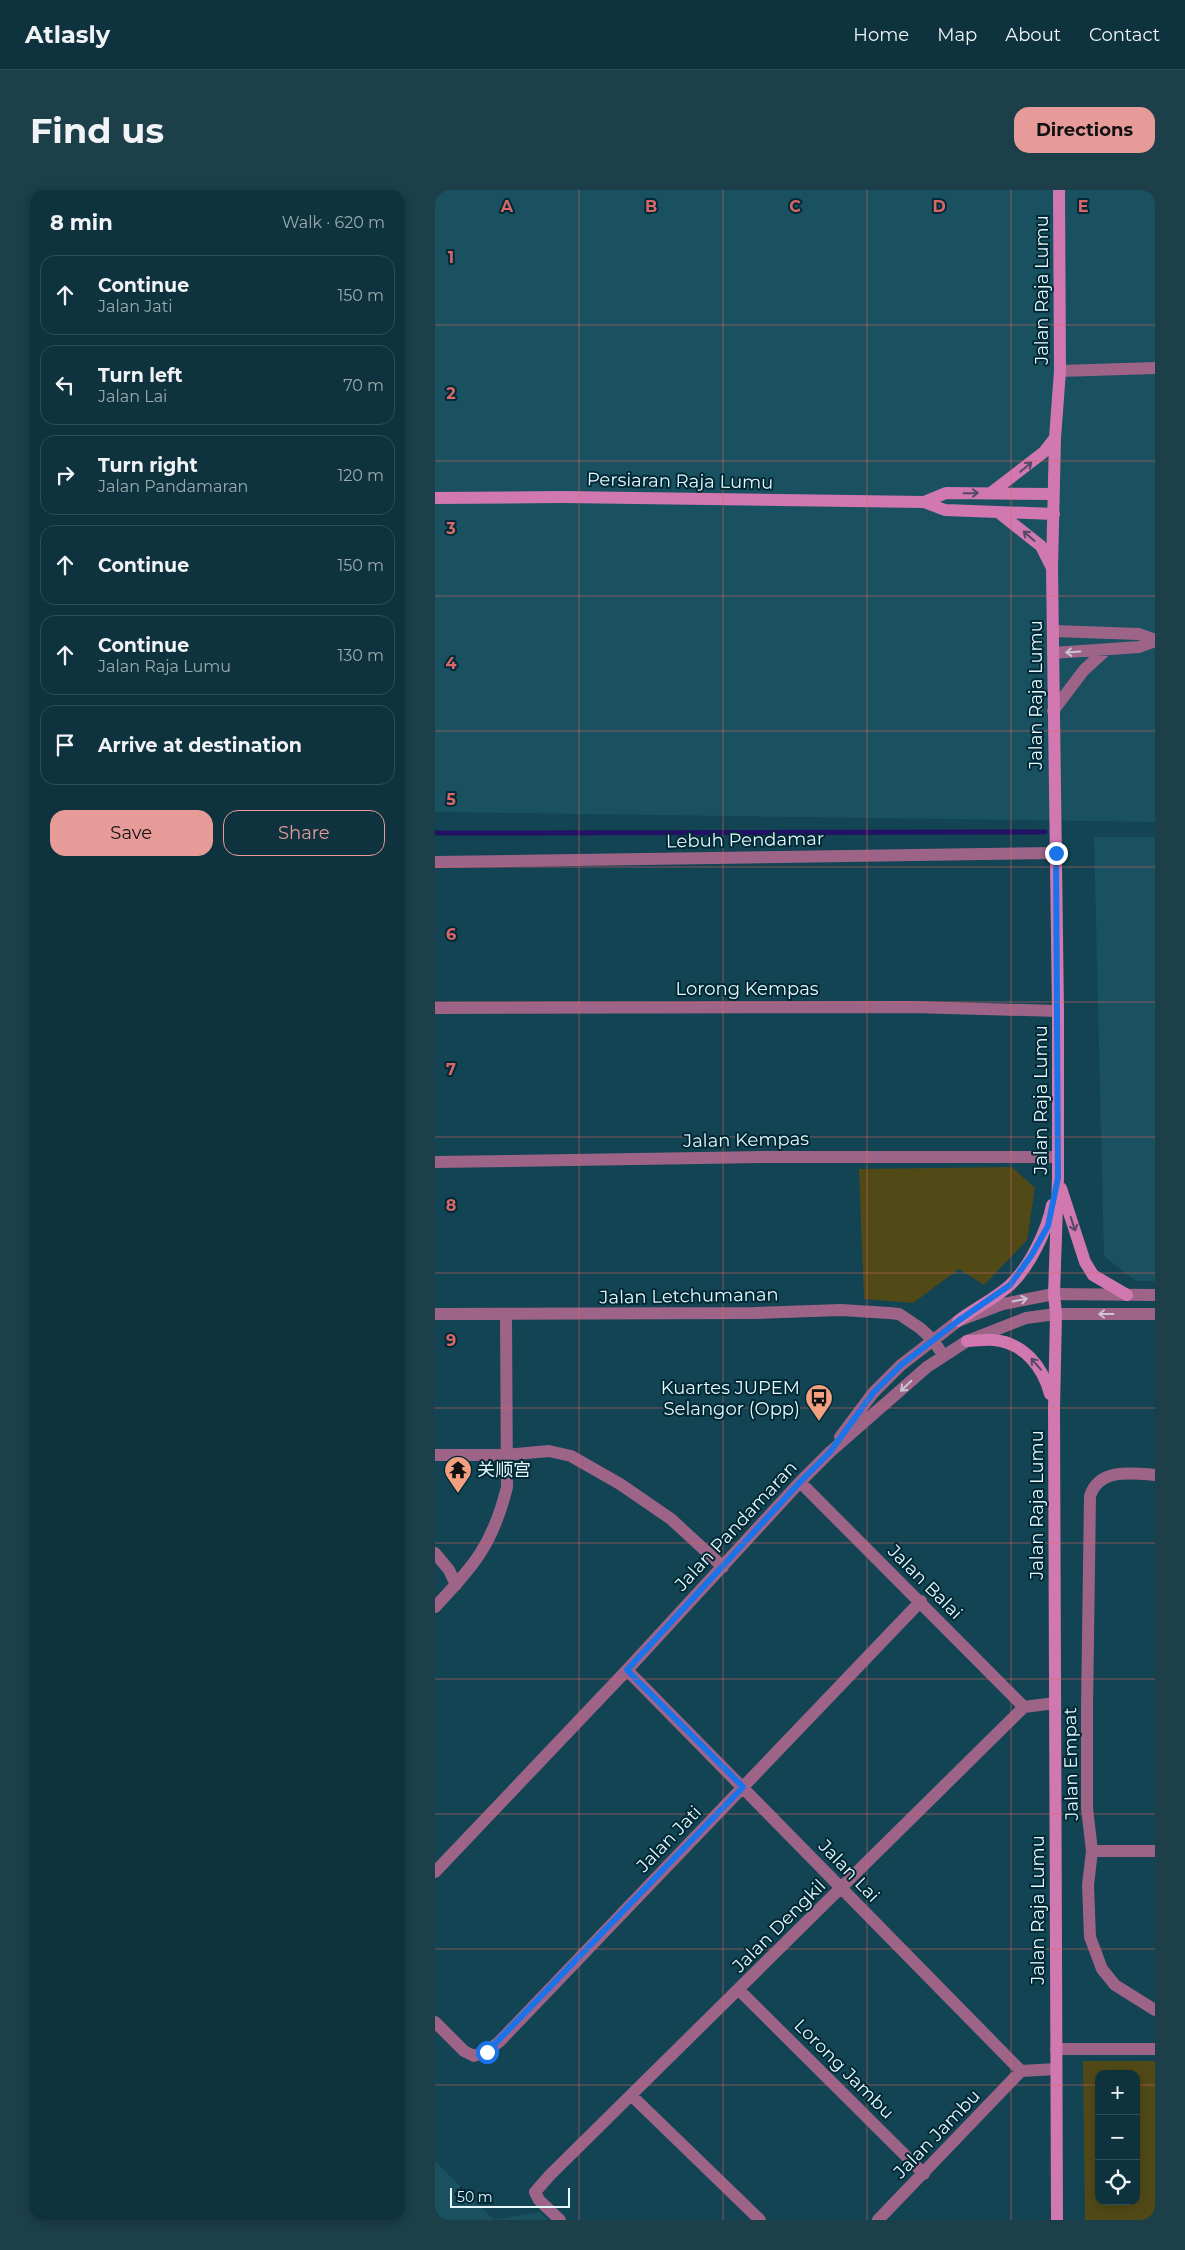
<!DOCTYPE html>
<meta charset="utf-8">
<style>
:root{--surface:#0e333e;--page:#1c3f49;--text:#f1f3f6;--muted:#9baab0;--line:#2e4e58;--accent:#e69b98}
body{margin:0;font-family:Montserrat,"Noto Sans SC",sans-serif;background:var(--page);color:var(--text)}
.controls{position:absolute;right:15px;bottom:15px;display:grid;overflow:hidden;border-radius:10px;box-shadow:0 2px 12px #0003}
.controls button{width:45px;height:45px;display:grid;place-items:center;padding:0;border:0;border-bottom:1px solid var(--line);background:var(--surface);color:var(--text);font:25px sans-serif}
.scale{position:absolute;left:15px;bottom:12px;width:120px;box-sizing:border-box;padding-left:5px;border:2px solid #e5f6fc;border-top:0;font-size:14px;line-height:18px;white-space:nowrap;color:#e5f6fc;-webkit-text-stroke:4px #002935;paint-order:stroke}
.stop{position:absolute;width:15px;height:15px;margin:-11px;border:4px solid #1a73e8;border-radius:50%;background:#fff}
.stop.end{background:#1a73e8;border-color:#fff;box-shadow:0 1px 5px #0008}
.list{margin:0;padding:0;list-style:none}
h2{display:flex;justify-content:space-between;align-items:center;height:65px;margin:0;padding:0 20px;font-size:21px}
h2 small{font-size:16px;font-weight:400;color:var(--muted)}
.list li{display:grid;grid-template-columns:32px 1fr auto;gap:15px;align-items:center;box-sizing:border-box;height:80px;margin:0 10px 10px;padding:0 10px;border:1px solid var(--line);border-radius:15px}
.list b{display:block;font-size:19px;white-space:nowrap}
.list p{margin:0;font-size:16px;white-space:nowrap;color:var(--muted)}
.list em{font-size:16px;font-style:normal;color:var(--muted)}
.actions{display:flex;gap:10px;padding:15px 20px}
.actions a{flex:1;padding:11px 0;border:1px solid var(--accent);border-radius:15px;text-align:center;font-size:18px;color:var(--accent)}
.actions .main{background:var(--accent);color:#111}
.icon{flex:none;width:28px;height:28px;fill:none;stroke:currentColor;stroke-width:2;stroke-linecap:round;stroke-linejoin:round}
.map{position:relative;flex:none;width:720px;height:2030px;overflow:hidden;border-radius:15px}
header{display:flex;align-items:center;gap:30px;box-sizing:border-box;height:70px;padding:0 25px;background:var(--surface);border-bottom:1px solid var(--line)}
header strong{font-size:24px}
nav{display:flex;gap:28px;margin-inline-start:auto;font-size:18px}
.intro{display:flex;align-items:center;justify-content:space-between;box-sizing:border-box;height:120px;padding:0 30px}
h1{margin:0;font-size:35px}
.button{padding:12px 22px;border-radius:15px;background:var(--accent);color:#111;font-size:18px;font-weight:700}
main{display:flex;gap:30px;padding:0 30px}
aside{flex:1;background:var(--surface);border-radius:15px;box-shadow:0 2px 12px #0003}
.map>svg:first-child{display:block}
.built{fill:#195161}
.green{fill:#514a17;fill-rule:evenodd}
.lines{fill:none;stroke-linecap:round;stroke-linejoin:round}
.stream{stroke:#221164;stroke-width:5}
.street{stroke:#9d6488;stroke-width:12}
.secondary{stroke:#d278b1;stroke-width:12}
.oneway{stroke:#544967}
.oneway2{stroke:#ccc3d3}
.route{stroke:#1a73e8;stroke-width:6}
.grid{fill:none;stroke:#da6668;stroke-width:1;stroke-opacity:0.55}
.labels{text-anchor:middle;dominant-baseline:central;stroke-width:4;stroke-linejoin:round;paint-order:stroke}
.street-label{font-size:18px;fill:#e5f6fc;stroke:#002935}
.poi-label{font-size:18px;fill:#e5f6fc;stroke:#002935;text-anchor:end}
.grid-label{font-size:16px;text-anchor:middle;font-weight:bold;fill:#da6668;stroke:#002935;stroke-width:4;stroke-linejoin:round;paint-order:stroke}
</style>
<header>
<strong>Atlasly</strong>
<nav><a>Home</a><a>Map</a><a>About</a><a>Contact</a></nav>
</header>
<div class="intro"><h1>Find us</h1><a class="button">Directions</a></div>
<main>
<aside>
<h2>8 min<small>Walk · 620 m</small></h2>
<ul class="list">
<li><svg class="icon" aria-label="ahead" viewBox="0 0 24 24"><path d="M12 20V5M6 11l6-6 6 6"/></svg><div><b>Continue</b><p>Jalan Jati</p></div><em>150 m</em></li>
<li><svg class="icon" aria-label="left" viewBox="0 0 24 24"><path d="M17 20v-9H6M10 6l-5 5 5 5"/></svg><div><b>Turn left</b><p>Jalan Lai</p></div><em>70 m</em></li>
<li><svg class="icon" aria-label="right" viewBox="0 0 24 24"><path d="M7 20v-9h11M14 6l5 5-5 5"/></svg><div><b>Turn right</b><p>Jalan Pandamaran</p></div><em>120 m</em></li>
<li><svg class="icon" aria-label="ahead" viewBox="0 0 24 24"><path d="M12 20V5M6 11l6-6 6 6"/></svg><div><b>Continue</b></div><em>150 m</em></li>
<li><svg class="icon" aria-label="ahead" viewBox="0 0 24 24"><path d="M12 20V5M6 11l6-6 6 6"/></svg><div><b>Continue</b><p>Jalan Raja Lumu</p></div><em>130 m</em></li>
<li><svg class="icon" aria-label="arrive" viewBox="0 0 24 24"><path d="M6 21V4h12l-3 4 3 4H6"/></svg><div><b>Arrive at destination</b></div></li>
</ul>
<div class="actions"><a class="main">Save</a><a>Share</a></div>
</aside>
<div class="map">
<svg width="720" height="2030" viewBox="0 0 720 2030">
<rect width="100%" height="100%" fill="#124453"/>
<path class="built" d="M 0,0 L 720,0 L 720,632 L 0,622 Z
M 659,647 L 720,647 L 720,1091 L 701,1091 L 669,1066 Z
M 0,1971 L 59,2030 L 105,2022 L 113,2030 L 0,2030 Z"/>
<path class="green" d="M 577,977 L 600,998 L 592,1050 L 549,1095 L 524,1079 L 478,1113 L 429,1109 L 424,979 Z
M 648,1871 L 720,1871 L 720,2030 L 650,2030 ZM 664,1884 L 701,1884 L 701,2011 L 664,2011 Z"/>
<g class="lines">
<path class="stream" d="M 0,643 L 610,642"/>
<path class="street" d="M 625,181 L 720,178
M 618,441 L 704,444 L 720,450
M 618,463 L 704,457 L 720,451
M 618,521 L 649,480 L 671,460
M 0,672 L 621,663
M 0,818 L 477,817 L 623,821
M 0,972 L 335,967 L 623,967
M 0,1124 L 320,1123 L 406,1120 L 454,1123 L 464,1124 L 485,1138 L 498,1150 L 508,1165
M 405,1247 L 438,1203 L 466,1175 L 523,1131 L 568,1114 L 619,1104 L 720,1105
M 0,1265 L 71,1265 L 114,1261 L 136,1266 L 185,1294 L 236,1329 L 288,1377
M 720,1285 C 697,1283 664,1278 655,1306 L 652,1519 L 652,1618 L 657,1661 L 653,1695 L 655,1747 L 667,1779 L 680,1795 L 720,1820
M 365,1292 L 589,1517
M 0,1363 L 14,1380 L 21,1395
M 0,1417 C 39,1376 58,1354 72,1297 L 71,1125
M 192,1480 L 586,1881 L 621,1879
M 657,1661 L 720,1661
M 0,1682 L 192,1480 L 365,1292 L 395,1262 L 492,1177 L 532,1151 L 591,1128 L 621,1124 L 720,1124
M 304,1800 L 489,1984
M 0,1832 L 29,1861 L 39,1866 L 52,1861 L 64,1852 L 486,1411
M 621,1859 L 720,1859
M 197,1906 L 325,2030
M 125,2030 L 104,2010 L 100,2002 L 115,1985 L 589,1517 L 620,1513
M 443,2030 L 586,1881"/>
<path class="secondary" d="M 557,302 L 609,262 L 620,248
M 0,308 L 127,307 L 489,312 L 510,320 L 619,324
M 489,312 L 511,303 L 618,304
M 563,322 L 606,356 L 616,376
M 626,998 L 650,1072 L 658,1085 L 692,1105
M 523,1131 C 539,1119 559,1109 574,1096 C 594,1078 612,1041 617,1015
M 532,1151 C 540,1151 551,1149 559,1150 C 589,1153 608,1177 615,1204
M 622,2030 L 619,1219 L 621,1124 L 619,1104 L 623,988 L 623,821 L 617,378 L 620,248 L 625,181 L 624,0"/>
</g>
<defs><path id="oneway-shaft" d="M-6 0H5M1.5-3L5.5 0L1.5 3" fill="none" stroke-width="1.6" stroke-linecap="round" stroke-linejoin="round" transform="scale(1.25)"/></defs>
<g class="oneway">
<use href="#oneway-shaft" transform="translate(591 277) rotate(-40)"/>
<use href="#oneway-shaft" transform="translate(536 303) rotate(-1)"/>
<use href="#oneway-shaft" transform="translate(594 346) rotate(-139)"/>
<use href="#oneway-shaft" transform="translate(638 1034) rotate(72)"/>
<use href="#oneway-shaft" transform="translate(601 1174) rotate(-131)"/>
</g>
<g class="oneway2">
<use href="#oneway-shaft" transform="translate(638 462) rotate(176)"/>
<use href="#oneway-shaft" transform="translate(585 1110) rotate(-11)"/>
<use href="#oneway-shaft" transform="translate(671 1124) rotate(180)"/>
<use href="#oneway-shaft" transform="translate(471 1196) rotate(136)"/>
</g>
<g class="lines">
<path class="route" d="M 52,1862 L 308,1597 L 192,1480 L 365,1292 L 395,1262 L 438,1203 L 466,1175 L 523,1131 L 575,1095 L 596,1066 L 613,1036 L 623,988 L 621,663"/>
</g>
<path class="grid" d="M 144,0 L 144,2030M 288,0 L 288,2030M 432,0 L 432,2030M 576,0 L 576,2030M 0,135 L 720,135M 0,271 L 720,271M 0,406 L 720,406M 0,541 L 720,541M 0,677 L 720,677M 0,812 L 720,812M 0,947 L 720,947M 0,1083 L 720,1083M 0,1218 L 720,1218M 0,1353 L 720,1353M 0,1489 L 720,1489M 0,1624 L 720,1624M 0,1759 L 720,1759M 0,1895 L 664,1895M 701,1895 L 720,1895"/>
<defs>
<symbol id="bus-pin" viewBox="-11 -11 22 30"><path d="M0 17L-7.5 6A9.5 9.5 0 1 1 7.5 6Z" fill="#f2a080" stroke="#002935"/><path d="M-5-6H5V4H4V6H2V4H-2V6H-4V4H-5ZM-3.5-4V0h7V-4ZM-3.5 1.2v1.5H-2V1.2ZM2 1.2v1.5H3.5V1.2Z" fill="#111"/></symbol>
<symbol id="temple-pin" viewBox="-11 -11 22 30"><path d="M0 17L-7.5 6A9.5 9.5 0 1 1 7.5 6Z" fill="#f2a080" stroke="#002935"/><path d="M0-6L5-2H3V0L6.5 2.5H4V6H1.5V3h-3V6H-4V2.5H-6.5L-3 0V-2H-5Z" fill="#111"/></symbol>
</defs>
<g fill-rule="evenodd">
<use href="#bus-pin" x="368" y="1192" width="32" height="43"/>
<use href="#temple-pin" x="7" y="1264" width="32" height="43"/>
</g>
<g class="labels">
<g class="street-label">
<text transform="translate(607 100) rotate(-90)">Jalan Raja Lumu</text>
<text transform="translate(245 291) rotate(1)">Persiaran Raja Lumu</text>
<text transform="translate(601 505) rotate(-90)">Jalan Raja Lumu</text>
<text transform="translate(310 650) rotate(-1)">Lebuh Pendamar</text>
<text x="312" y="799">Lorong Kempas</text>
<text transform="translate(606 910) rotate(-90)">Jalan Raja Lumu</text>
<text transform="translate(311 950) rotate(-1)">Jalan Kempas</text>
<text transform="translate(254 1106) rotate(-1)">Jalan Letchumanan</text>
<text transform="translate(602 1315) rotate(-90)">Jalan Raja Lumu</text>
<text transform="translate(301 1336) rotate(-47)">Jalan Pandamaran</text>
<text transform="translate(490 1392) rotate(45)">Jalan Balai</text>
<text transform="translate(636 1574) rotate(-91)">Jalan Empat</text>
<text transform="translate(234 1649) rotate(-46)">Jalan Jati</text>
<text transform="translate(414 1681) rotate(46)">Jalan Lai</text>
<text transform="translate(603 1720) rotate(-90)">Jalan Raja Lumu</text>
<text transform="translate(344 1736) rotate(-45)">Jalan Dengkil</text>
<text transform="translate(409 1879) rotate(45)">Lorong Jambu</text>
<text transform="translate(502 1944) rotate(-46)">Jalan Jambu</text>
</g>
<g class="poi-label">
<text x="365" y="1198">Kuartes JUPEM<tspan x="365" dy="21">Selangor (Opp)</tspan></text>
<text x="42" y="1280" text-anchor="start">关顺宫</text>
</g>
</g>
<g class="grid-label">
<text x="72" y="22">A</text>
<text x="216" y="22">B</text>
<text x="360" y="22">C</text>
<text x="504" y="22">D</text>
<text x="648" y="22">E</text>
<text x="16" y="73">1</text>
<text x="16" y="209">2</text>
<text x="16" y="344">3</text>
<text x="16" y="479">4</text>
<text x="16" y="615">5</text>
<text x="16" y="750">6</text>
<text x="16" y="885">7</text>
<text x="16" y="1021">8</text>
<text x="16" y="1156">9</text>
</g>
</svg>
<div class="controls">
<button>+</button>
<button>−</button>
<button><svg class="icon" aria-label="locate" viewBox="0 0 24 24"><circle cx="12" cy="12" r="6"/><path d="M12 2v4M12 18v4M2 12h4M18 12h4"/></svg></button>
</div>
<div class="scale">50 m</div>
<div class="stop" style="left:52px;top:1862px"></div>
<div class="stop end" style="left:621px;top:663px"></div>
</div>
</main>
